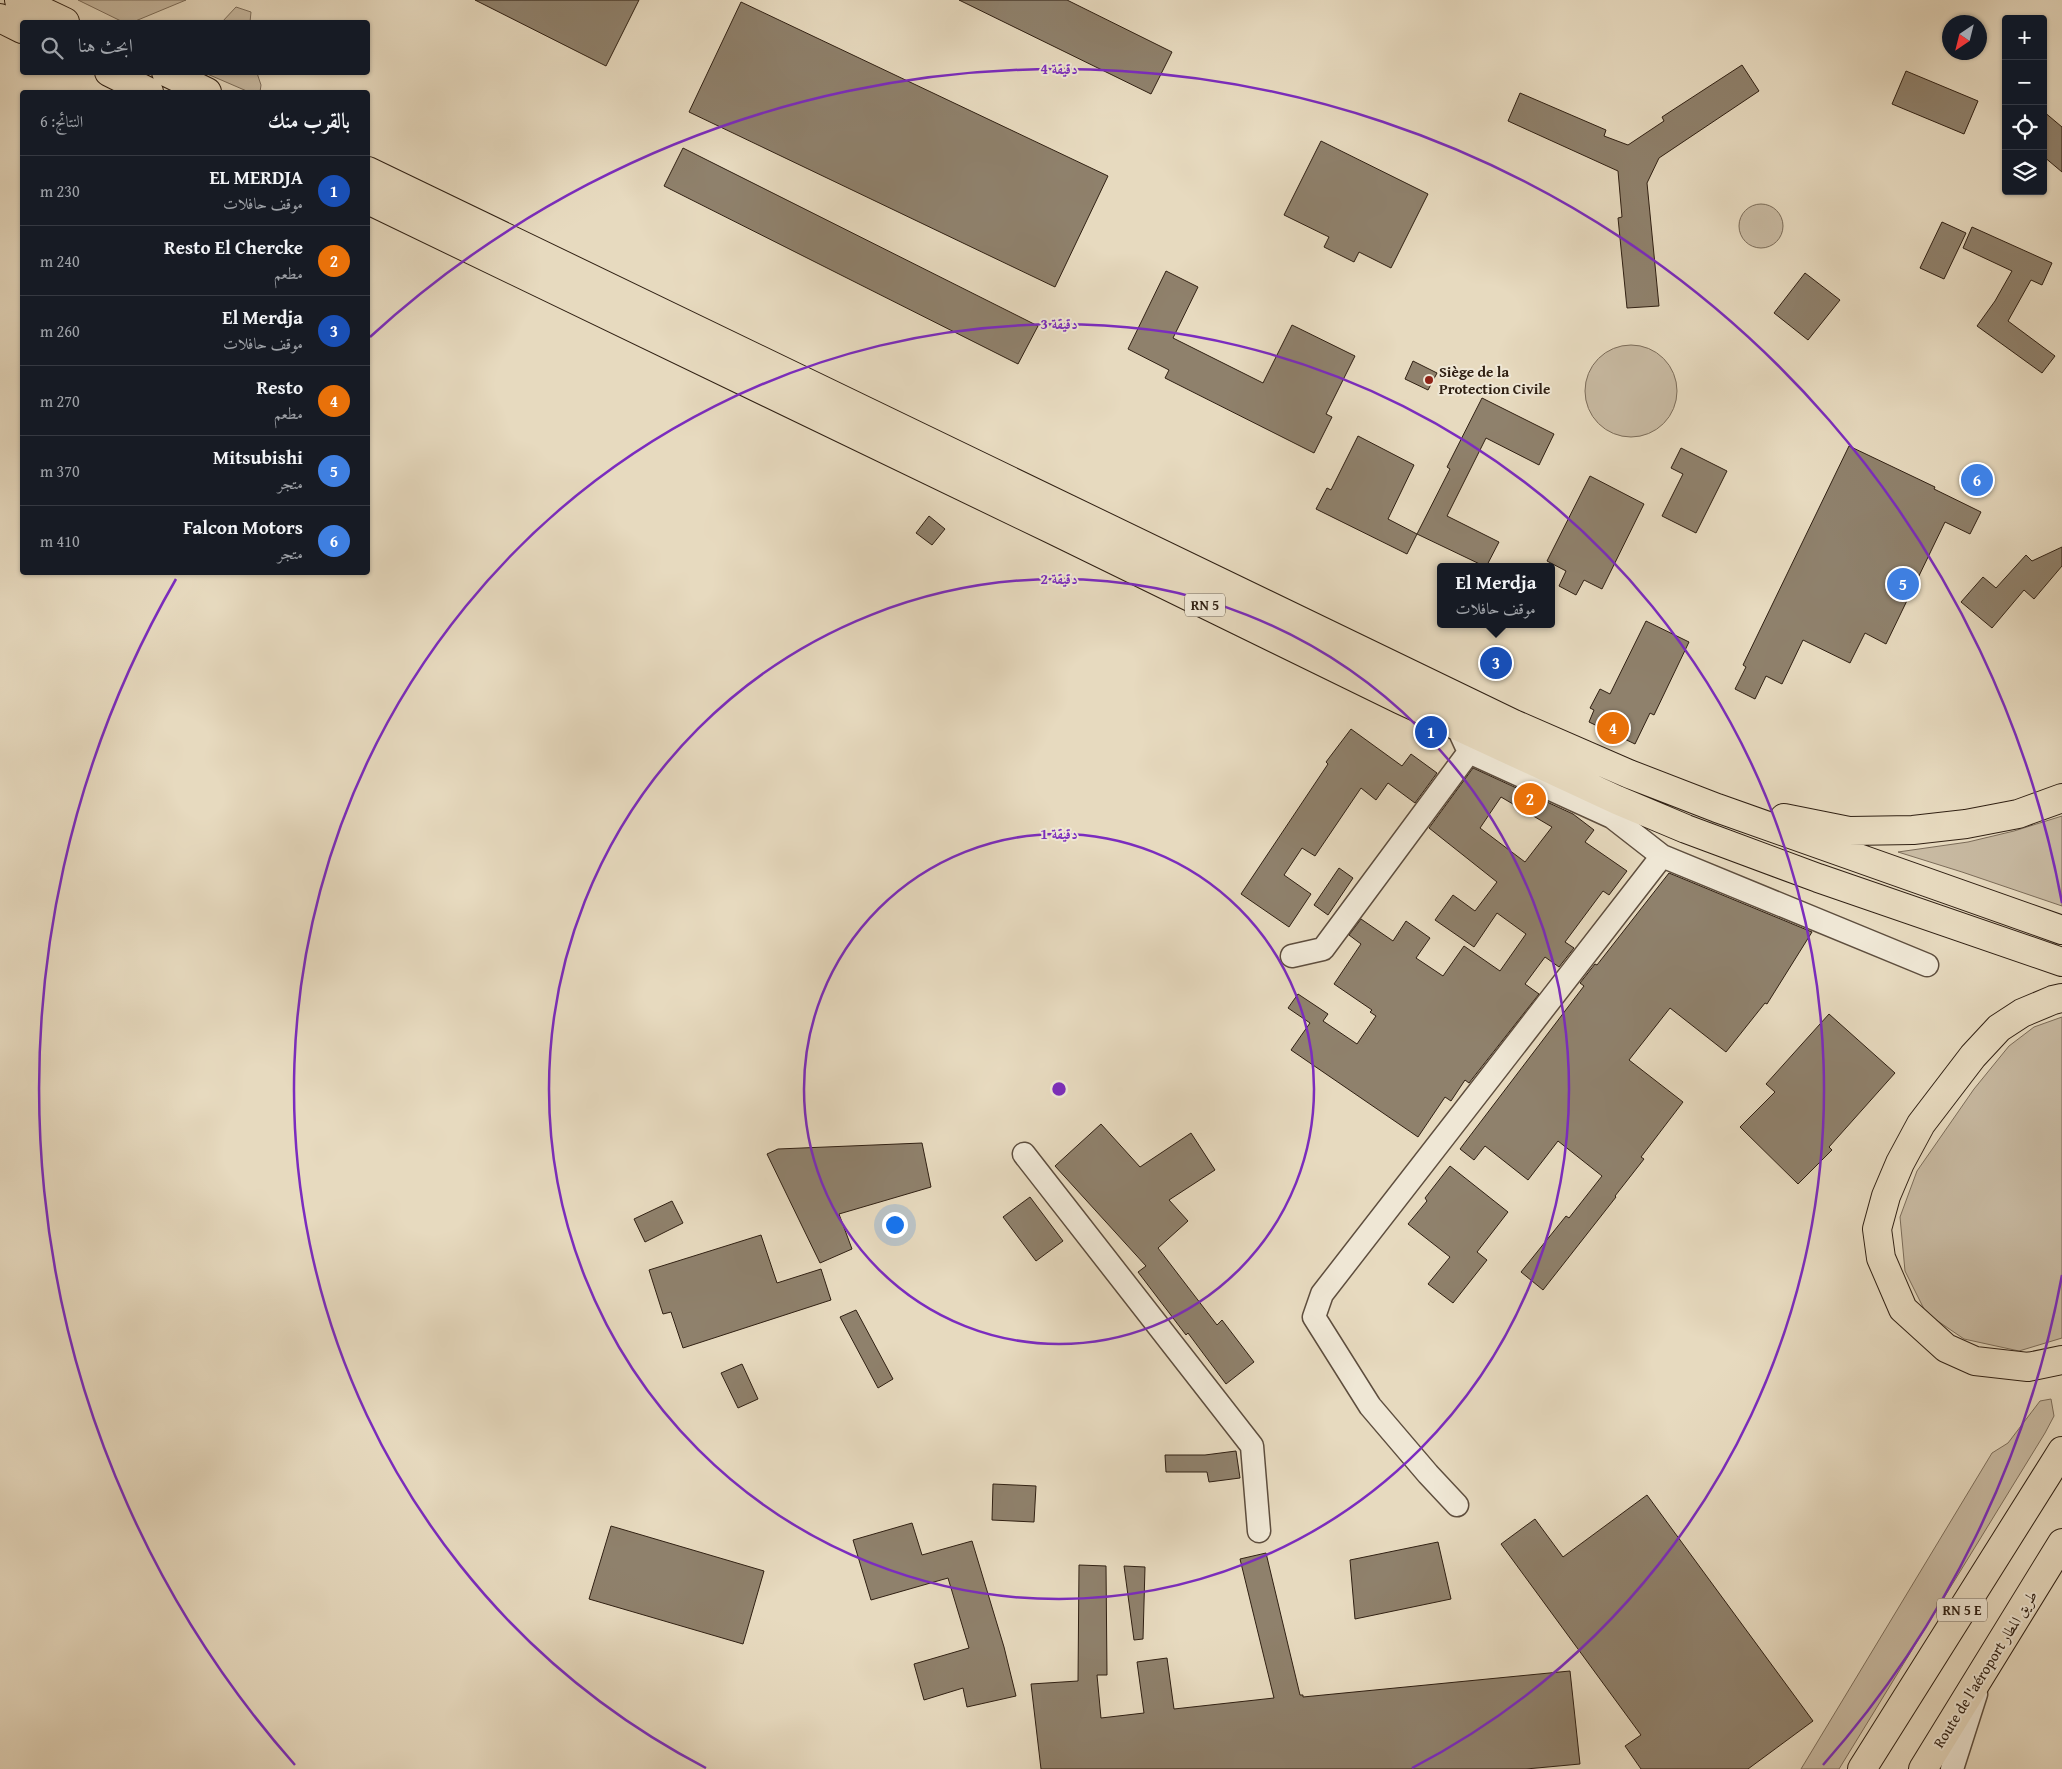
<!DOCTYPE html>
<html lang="ar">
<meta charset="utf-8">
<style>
:root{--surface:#171b24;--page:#242831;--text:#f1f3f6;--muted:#9ea1a6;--line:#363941;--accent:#8c9099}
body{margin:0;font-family:"Gentium Book Plus",Amiri,serif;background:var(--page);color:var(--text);direction:rtl}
.controls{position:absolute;right:15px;top:15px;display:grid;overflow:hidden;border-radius:5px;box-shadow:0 1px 4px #0004}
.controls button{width:45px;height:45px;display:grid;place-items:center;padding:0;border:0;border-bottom:1px solid var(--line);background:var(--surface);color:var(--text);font:25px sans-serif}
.compass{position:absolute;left:1942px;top:15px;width:45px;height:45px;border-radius:50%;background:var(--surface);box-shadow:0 1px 4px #0004;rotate:215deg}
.you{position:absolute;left:894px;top:1224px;width:18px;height:18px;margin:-12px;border:4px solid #fff;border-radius:50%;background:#1a73e8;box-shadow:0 0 0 8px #1a73e833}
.badge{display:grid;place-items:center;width:32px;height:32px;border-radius:50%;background:var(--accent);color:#fff;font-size:16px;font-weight:700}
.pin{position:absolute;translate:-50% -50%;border:2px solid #fff;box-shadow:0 1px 5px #0006}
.popup{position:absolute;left:1437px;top:563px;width:118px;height:65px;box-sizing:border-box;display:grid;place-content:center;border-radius:5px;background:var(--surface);filter:drop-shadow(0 1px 4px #0005);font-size:16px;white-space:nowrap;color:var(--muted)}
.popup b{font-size:19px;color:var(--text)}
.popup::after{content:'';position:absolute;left:50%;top:100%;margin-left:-10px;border:10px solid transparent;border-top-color:var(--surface)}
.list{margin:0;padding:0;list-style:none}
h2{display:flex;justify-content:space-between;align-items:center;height:65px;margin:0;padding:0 20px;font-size:21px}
h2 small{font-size:16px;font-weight:400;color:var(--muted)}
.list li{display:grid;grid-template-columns:32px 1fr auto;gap:15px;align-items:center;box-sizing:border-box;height:70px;padding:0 20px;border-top:1px solid var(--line)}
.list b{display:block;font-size:19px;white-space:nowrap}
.list p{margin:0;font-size:16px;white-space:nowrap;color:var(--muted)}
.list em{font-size:16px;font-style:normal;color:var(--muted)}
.icon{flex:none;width:28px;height:28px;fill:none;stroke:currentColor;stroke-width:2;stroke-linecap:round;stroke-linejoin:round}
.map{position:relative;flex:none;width:2062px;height:1769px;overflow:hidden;direction:ltr}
.search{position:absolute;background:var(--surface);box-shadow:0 1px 4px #0004;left:20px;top:20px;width:350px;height:55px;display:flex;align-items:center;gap:12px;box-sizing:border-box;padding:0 18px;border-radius:5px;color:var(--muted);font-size:19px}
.panel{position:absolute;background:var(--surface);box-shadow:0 1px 4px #0004;left:20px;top:90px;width:350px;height:485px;border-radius:5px;direction:rtl}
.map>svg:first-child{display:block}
.green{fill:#c8baa2;stroke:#7c6d5a}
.building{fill:#8f816c;stroke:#302013;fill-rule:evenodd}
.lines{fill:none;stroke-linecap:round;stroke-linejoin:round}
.minor-casing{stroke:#5e4e3e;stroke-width:25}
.highway-casing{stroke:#302013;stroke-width:30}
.minor{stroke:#efe7d5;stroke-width:22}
.highway{stroke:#e7dabf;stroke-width:28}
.ring{fill:none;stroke:#7b2cbf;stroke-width:2.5}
.poi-dot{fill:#8f2418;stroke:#efe7d5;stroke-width:2}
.labels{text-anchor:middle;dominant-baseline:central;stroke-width:4;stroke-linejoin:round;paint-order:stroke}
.shield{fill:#efe7d5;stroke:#695c4d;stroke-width:1}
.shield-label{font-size:14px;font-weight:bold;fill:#302013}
.poi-label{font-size:15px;font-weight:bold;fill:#302013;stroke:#efe7d5;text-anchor:start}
.street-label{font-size:15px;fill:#302013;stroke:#efe7d5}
.centre{fill:#7b2cbf;stroke:#efe7d5;stroke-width:2.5}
.ring-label{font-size:15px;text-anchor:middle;font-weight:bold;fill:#7b2cbf;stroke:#efe7d5;stroke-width:4;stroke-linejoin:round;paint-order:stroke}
</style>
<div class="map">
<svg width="2062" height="1769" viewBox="0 0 2062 1769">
<rect width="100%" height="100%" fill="#e7dabf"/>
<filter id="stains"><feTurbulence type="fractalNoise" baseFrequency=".004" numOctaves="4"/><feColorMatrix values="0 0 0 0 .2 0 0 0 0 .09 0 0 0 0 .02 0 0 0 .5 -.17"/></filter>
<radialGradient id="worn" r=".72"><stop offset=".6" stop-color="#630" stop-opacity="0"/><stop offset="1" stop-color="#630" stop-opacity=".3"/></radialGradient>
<path class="green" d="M 78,0 L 186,0 L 133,22 L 123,22 Z
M 236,7 L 251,12 L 250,22 L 222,22 Z
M 205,73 L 257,73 L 261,85 L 260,92 L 249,92 Z
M1739 226a22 22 0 1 1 44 0a22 22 0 1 1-44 0Z
M1585 391a46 46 0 1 1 92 0a46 46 0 1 1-92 0Z
M 2062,816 L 2062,906 L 1962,872 L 1898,852 L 1968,842 L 2014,831 Z
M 2062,1017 L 2062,1338 L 2019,1351 L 1964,1339 L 1926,1313 L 1905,1271 L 1900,1217 L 1917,1171 L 1974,1089 L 2009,1046 L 2034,1027 Z
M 2051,1399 L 2054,1416 L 2045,1433 L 1839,1769 L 1801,1769 L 1992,1453 L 2008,1443 L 2040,1401 Z"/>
<path class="building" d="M 475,0 L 639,0 L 606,66 Z
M 959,0 L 1067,0 L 1172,52 L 1151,94 Z
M 741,2 L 1108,176 L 1055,287 L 689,112 Z
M 1742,65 L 1759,91 L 1659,158 L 1647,183 L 1659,306 L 1627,308 L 1618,218 L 1622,217 L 1618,171 L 1508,121 L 1520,93 L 1606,130 L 1604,136 L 1628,145 L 1664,121 L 1662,117 Z
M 1906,71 L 1978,101 L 1964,134 L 1892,104 Z
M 2043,111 L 2062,127 L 2062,172 L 2043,156 Z
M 1321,141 L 1428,194 L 1391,268 L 1359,252 L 1354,262 L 1324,247 L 1329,237 L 1284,215 Z
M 683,148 L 1038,326 L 1018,364 L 664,186 Z
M 1942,222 L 1966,233 L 1944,279 L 1920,268 Z
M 1972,227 L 2052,263 L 2042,285 L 2031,280 L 2008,321 L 2055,356 L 2042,373 L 1977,326 L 1995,301 L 2012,271 L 1963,248 Z
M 1166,271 L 1198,287 L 1173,338 L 1263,383 L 1292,325 L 1355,356 L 1326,414 L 1332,417 L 1314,453 L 1165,378 L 1169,370 L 1128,349 Z
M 1805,273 L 1840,300 L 1808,340 L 1774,313 Z
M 1413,361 L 1437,373 L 1428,390 L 1405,379 Z
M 1482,398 L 1554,434 L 1539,465 L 1486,438 L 1447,516 L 1499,542 L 1486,567 L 1417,534 L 1450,469 L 1447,467 Z
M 1358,436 L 1414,465 L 1388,519 L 1417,534 L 1407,554 L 1316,509 L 1327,488 L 1331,490 Z
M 1849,446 L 1935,487 L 1934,489 L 1981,512 L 1970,534 L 1945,522 L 1886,644 L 1865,633 L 1850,663 L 1803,640 L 1782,684 L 1766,676 L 1755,699 L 1735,689 L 1746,667 L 1743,665 Z
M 1681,448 L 1727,471 L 1696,533 L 1662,516 L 1683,474 L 1671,468 Z
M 1590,476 L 1644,504 L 1602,589 L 1584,580 L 1576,595 L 1559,586 L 1566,571 L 1547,561 Z
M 929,516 L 945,529 L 932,545 L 916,533 Z
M 2062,547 L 2062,566 L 2034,599 L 2024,590 L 1992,628 L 1961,602 L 1983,577 L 1996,588 L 2026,555 L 2032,561 Z
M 1646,621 L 1689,642 L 1654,715 L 1650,713 L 1635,744 L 1589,722 L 1594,710 L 1590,708 L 1600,689 L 1610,694 Z
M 1351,729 L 1402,766 L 1411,754 L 1437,773 L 1415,803 L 1388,783 L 1376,800 L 1361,788 L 1315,856 L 1302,848 L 1284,875 L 1311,894 L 1289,927 L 1241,894 L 1328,764 L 1326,762 Z
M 1473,768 L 1573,814 L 1594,830 L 1585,842 L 1627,871 L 1609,895 L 1603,891 L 1565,942 L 1574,948 L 1559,967 L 1545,957 L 1525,984 L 1539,994 L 1469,1083 L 1465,1080 L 1451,1101 L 1445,1097 L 1418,1137 L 1291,1050 L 1310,1023 L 1288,1008 L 1298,994 L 1328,1014 L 1323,1021 L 1357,1044 L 1376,1016 L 1370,1012 L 1372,1010 L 1334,984 L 1361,944 L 1349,935 L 1361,919 L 1393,941 L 1406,921 L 1430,938 L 1416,958 L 1443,976 L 1464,946 L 1500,971 L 1526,934 L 1497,913 L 1474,947 L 1435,920 L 1453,895 L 1475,911 L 1497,882 L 1429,828 ZM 1501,797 L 1552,827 L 1525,862 L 1480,828 Z
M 1339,868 L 1353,878 L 1328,915 L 1314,905 Z
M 1669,873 L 1812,932 L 1767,1004 L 1765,1003 L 1726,1052 L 1670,1008 L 1629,1060 L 1683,1102 L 1641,1157 L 1644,1159 L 1615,1196 L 1616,1197 L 1543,1290 L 1521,1272 L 1566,1216 L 1569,1218 L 1602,1176 L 1558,1141 L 1528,1180 L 1485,1146 L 1474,1160 L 1460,1149 L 1584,986 L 1580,983 L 1595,964 L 1597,965 Z
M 1829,1014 L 1895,1073 L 1829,1147 L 1832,1150 L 1798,1184 L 1740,1127 L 1775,1092 L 1766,1084 Z
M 1101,1124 L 1140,1167 L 1191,1133 L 1215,1170 L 1169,1200 L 1188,1221 L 1158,1248 L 1217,1325 L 1222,1320 L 1254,1362 L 1226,1384 L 1188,1333 L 1186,1335 L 1138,1272 L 1146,1266 L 1055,1166 Z
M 922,1143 L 931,1187 L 839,1214 L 852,1249 L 820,1263 L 767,1154 L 778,1149 Z
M 1450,1166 L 1508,1212 L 1477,1252 L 1487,1260 L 1453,1303 L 1428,1284 L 1450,1257 L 1408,1224 L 1427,1201 L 1425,1198 Z
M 1030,1197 L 1063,1241 L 1036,1261 L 1003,1217 Z
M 672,1201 L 683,1223 L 645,1242 L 634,1219 Z
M 761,1235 L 777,1283 L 821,1269 L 831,1300 L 683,1348 L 671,1312 L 663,1314 L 649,1270 Z
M 856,1310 L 893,1379 L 878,1388 L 840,1317 Z
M 742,1364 L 758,1399 L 738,1408 L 721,1373 Z
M 1236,1451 L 1240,1478 L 1209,1482 L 1207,1472 L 1166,1472 L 1165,1455 L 1205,1455 Z
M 993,1484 L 1036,1486 L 1034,1522 L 992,1520 Z
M 1647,1495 L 1813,1721 L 1748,1769 L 1641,1769 L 1625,1746 L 1641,1735 L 1501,1544 L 1535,1519 L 1563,1557 Z
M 912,1523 L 922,1555 L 972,1541 L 1004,1647 L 1016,1696 L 967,1707 L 963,1688 L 924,1700 L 914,1664 L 969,1648 L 948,1578 L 871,1600 L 853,1540 Z
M 611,1526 L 764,1571 L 743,1644 L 589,1599 Z
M 1438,1542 L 1451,1599 L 1355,1619 L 1350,1560 Z
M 1266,1553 L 1300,1695 L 1303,1695 L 1303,1697 L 1570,1671 L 1580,1764 L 1526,1769 L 1041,1769 L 1031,1684 L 1078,1681 L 1079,1565 L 1106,1566 L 1107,1675 L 1097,1675 L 1101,1718 L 1144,1713 L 1137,1662 L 1167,1658 L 1174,1709 L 1274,1698 L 1240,1559 Z
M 1124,1566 L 1145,1567 L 1143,1639 L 1134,1640 Z"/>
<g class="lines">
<defs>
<path id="minor" d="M 1457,726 L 1469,752 L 1612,817 L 1662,856 L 1927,965
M 1292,956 L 1323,949 L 1469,752
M 1024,1154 L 1252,1446 L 1259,1531
M 1457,1505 L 1428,1474 L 1370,1406 L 1314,1317 L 1322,1294 L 1662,856
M 1952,1769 L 1976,1694"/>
<path id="highway" d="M 19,0 L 65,22
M 0,18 L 22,29
M 109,72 L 149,92
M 166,72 L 207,92
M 368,171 L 1514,724 L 1629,774 L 1717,808 L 2062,930
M 368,200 L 1053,530 L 1401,700 L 1617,800 L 1686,829 L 1818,878 L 2062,962
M 1784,818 L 1849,831 L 1913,830 L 1966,824 L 2018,814 L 2062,798
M 2062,998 L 2053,1000 L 2022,1013 L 1999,1028 L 1973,1056 L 1921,1124 L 1900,1163 L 1886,1196 L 1877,1229 L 1881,1258 L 1903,1309 L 1946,1348 L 1975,1361 L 2028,1367 L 2062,1360
M 1862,1769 L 2062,1451
M 1923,1769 L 2062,1543"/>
</defs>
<use href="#minor" class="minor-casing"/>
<use href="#highway" class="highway-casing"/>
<use href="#minor" class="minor"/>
<use href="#highway" class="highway"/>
</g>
<g class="ring">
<circle cx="1059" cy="1089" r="255"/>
<circle cx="1059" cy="1089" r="510"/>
<path d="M706 1768A765 765 0 1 1 1412 1768"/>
<path d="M2062 1275A1020 1020 0 0 1 1823 1765M295 1765A1020 1020 0 0 1 176 579M370 337A1020 1020 0 0 1 2062 903"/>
</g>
<circle class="poi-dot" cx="1429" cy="380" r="5"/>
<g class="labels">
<g class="shield">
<rect x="1185" y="593.5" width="40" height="23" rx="4"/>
<rect x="1937" y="1598.5" width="50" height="23" rx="4"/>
</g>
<g class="shield-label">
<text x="1205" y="605">RN 5</text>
<text x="1962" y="1610">RN 5 E</text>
</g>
<g class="poi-label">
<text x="1439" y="371">Siège de la<tspan x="1439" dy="17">Protection Civile</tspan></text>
</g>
<g class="street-label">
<text transform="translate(1985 1669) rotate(-58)">Route de l'aéroport طريق المطار</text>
</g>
</g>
<circle cx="1059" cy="1089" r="8" class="centre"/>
<g class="ring-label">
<text x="1059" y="74">4 دقيقة</text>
<text x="1059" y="329">3 دقيقة</text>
<text x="1059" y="584">2 دقيقة</text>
<text x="1059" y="839">1 دقيقة</text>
</g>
<rect width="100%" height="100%" filter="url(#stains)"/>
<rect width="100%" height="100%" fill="url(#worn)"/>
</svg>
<div class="controls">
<button>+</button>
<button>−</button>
<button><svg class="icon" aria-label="locate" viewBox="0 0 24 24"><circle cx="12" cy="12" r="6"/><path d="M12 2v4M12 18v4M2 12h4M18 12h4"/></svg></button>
<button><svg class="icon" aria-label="layers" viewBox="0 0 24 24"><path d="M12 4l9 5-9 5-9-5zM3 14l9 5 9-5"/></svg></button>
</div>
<svg class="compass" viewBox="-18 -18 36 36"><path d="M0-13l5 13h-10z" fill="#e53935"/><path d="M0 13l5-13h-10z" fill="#9ea1a6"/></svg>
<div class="you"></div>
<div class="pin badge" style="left:1431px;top:732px;background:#1a4fb4">1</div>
<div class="pin badge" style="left:1530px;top:799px;background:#e8710a">2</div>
<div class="pin badge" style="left:1496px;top:663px;background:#1a4fb4">3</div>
<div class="popup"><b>El Merdja</b>موقف حافلات</div>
<div class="pin badge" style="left:1613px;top:728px;background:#e8710a">4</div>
<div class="pin badge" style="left:1903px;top:584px;background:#3f7fe0">5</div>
<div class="pin badge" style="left:1977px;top:480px;background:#3f7fe0">6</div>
<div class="search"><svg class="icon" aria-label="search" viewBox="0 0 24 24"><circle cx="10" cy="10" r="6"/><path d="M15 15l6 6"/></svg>ابحث هنا</div>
<section class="panel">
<h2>بالقرب منك<small>النتائج: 6</small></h2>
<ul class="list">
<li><span class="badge" style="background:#1a4fb4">1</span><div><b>EL MERDJA</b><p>موقف حافلات</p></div><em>230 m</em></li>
<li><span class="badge" style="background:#e8710a">2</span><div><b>Resto El Chercke</b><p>مطعم</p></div><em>240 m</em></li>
<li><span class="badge" style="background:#1a4fb4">3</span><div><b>El Merdja</b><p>موقف حافلات</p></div><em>260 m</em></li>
<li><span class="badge" style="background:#e8710a">4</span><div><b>Resto</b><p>مطعم</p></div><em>270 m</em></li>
<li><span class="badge" style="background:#3f7fe0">5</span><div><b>Mitsubishi</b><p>متجر</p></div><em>370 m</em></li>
<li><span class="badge" style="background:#3f7fe0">6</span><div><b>Falcon Motors</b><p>متجر</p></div><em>410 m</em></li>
</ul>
</section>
</div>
